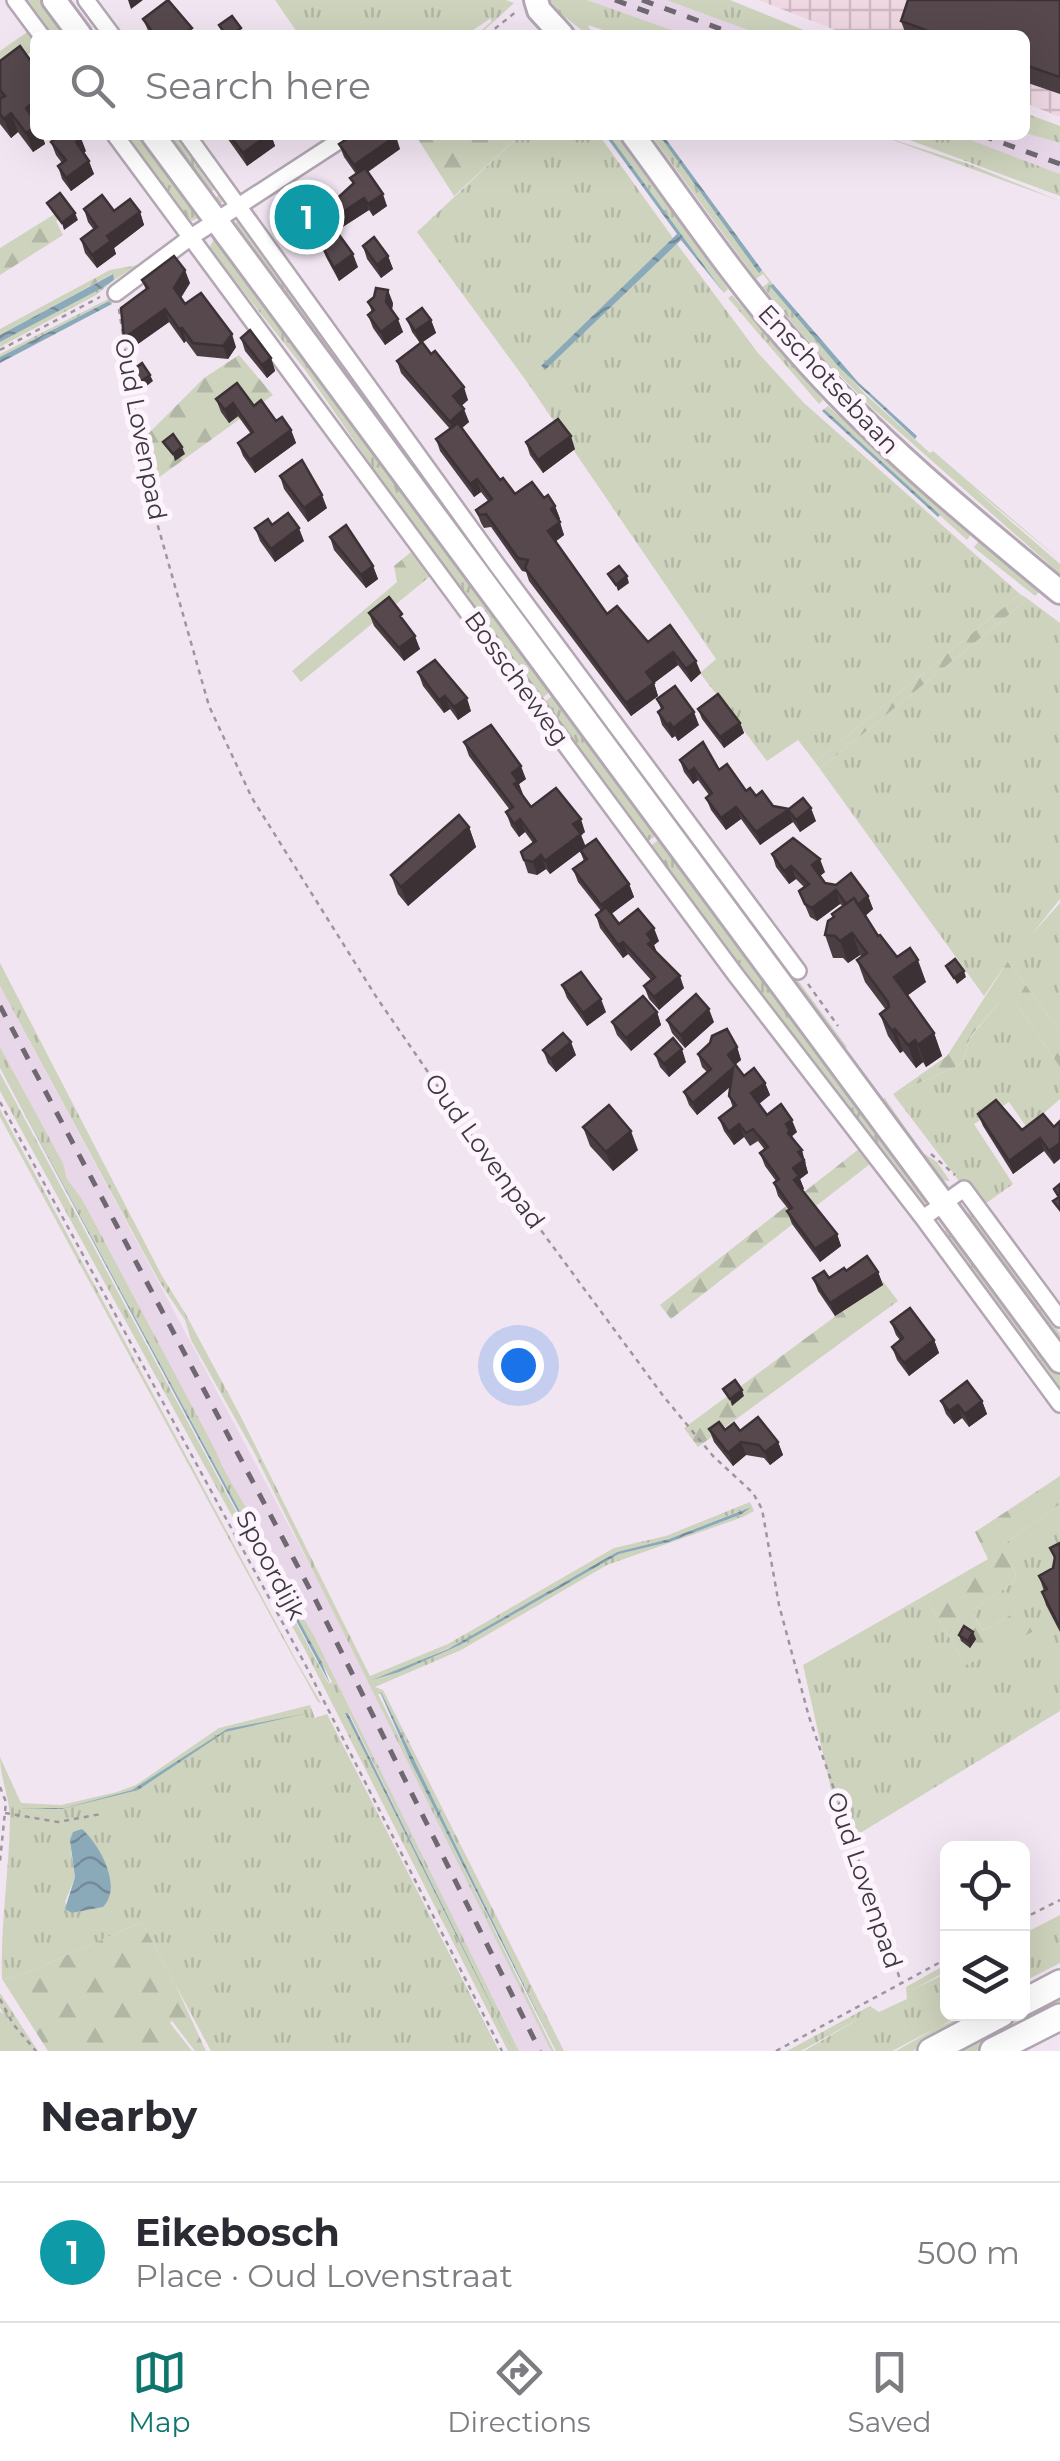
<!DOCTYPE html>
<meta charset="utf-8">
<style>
:root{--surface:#fff;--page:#f7f7f7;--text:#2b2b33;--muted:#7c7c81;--line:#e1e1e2;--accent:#0f766e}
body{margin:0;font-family:Montserrat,sans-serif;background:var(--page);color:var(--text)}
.controls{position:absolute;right:30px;bottom:30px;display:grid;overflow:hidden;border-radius:15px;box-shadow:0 10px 40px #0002}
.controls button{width:90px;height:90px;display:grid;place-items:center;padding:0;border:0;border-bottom:2px solid var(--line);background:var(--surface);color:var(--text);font:50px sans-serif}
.you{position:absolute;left:518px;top:1365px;width:35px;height:35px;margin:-25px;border:8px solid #fff;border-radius:50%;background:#1a73e8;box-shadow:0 0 0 15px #1a73e833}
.badge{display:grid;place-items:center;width:65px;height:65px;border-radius:50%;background:var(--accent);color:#fff;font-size:32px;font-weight:700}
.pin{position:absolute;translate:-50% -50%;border:5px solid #fff;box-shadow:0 2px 10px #0006}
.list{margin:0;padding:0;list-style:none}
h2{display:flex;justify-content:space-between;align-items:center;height:130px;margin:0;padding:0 40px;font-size:42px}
h2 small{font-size:32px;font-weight:400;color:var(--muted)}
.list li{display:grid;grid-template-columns:65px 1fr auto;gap:30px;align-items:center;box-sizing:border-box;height:140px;padding:0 40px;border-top:2px solid var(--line)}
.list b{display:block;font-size:38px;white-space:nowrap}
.list p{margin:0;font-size:32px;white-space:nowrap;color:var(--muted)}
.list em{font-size:32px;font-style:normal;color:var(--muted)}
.icon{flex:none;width:55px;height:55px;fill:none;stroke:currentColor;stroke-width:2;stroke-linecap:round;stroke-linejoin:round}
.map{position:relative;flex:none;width:1060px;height:2051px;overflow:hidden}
.search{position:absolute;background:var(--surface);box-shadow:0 10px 40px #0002;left:30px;right:30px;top:30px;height:110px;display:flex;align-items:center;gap:25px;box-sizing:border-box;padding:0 35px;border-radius:15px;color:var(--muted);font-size:38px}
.sheet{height:270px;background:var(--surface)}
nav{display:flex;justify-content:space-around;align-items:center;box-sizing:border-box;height:140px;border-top:2px solid var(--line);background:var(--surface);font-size:28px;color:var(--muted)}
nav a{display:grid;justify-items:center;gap:5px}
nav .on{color:var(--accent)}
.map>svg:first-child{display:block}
.built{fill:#e8d7e9}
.industrial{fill:url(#industrial-grid)}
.grass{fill:url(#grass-tufts);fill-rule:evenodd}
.forest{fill:url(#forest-firs)}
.water{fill:url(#water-waves)}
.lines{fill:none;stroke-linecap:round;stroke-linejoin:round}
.street-casing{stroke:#b2a7b3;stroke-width:20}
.secondary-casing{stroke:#b2a7b3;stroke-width:28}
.primary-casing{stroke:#b2a7b3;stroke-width:30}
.path{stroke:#9e969f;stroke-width:2.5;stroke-dasharray:5 5;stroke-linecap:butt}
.street{stroke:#fff;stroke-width:15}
.secondary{stroke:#fff;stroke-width:22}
.primary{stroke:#fff;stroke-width:25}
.rail{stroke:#6f6870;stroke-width:5;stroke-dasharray:12 12;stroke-linecap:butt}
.wall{fill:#4a3e42}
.shaded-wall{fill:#3c3236}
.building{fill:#56484d;stroke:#3c3236;stroke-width:2.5}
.labels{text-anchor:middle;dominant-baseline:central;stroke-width:10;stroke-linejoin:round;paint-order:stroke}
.street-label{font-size:25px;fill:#3d393e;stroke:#fdf4fe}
</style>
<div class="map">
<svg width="1060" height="2051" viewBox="0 0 1060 2051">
<defs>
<pattern id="industrial-grid" width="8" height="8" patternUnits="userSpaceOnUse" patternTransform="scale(2.5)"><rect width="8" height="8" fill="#f0d8e3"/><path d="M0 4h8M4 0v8" fill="none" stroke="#cfbac4"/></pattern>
<pattern id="grass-tufts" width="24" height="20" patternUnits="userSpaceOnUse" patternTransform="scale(2.5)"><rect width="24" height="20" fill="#ced3bd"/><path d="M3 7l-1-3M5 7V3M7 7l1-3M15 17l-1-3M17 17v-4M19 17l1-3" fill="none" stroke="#b2b6a4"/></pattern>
<pattern id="forest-firs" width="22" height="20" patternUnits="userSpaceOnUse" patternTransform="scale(2.5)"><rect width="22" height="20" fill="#ced3bd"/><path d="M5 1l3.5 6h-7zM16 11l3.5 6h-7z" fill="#b2b6a4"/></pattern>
<pattern id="water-waves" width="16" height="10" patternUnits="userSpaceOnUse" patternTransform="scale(2.5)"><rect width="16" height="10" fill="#8baab9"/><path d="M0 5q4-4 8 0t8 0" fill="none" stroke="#738b98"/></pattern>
</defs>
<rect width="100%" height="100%" fill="#f1e5f2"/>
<path class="built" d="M 587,0 L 666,0 L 762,35 L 686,35 Z
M 1025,133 L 1060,143 L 1060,174 L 958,135 Z
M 0,986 L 328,1599 L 551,2051 L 519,2051 L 300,1610 L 222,1468 L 215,1449 L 82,1199 L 67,1179 L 63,1163 L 0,1047 Z"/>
<path class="industrial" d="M 758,0 L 1060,0 L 1060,117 L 1025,103 L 1025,35 L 848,35 Z"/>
<path class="grass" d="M 23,0 L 42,0 L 68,35 L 49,35 Z
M 275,0 L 506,0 L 514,3 L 479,35 L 476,35 L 491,22 L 491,18 L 466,35 L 299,35 Z
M 550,0 L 587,0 L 686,35 L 618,35 L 588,25 L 593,35 L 588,35 L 561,14 Z
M 666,0 L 730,0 L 816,35 L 762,35 Z
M 1025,113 L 1060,126 L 1060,143 L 1025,133 Z
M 123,135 L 142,135 L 200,217 L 192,221 L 186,219 Z
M 164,135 L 178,135 L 217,187 L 211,192 L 216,198 L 221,190 L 226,202 L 217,203 Z
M 520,135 L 599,135 L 673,238 L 541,367 L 545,369 L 677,244 L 758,353 L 804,403 L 1020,594 L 815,762 L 798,740 L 767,761 L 700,673 L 716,659 L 527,382 L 417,232 Z
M 609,135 L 616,135 L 728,289 L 724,293 Z
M 651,135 L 659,135 L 759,272 L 762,270 L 773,284 L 771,287 L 865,394 L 930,453 L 933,451 L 1060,560 L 968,484 L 1060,564 L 1060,574 L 871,407 L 814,349 L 763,287 L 769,282 L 763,274 L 756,279 Z
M 879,135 L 969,164 L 1060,201 Z
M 896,135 L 958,135 L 1060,174 L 1060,196 Z
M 240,218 L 522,613 L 678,820 L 673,824 L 233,226 Z
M 215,237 L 552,690 L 541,699 L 409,520 L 306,371 L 209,248 Z
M 114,280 L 96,295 L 0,347 L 0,342 Z
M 732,295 L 823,400 L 819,404 L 728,298 Z
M 112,297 L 112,304 L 109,301 L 0,357 L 0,354 Z
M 828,406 L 971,534 L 967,540 L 836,421 L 824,409 Z
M 979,541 L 1039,592 L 1035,596 L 977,550 L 974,547 Z
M 1028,599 L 1060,623 L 1060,899 L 1033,933 L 1060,903 L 1060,1032 L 1008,961 L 984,996 L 820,769 Z
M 555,694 L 658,834 L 647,842 L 544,702 Z
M 661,838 L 928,1200 L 925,1203 L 919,1203 L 843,1108 L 649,847 Z
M 699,850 L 702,850 L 847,1047 L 840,1049 L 697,853 Z
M 0,963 L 162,1276 L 185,1313 L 240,1415 L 370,1676 L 448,1644 L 614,1548 L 666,1536 L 750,1502 L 754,1511 L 743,1517 L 607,1565 L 461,1650 L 375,1687 L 383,1690 L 564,2051 L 556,2051 L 382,1694 L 378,1694 L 554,2051 L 551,2051 L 255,1454 L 191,1340 L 185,1320 L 159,1281 L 0,986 ZM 750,1507 L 742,1514 L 669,1542 L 619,1554 L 460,1645 L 373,1682 L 462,1642 L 617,1552 L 669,1539 Z
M 1010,1000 L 1015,1002 L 1060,1067 L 1060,1099 L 1027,1128 L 1009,1102 L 974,1124 L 1013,1184 L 985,1204 L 959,1181 L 893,1094 L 958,1066 L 963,1061 L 970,1038 L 999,1002 Z
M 0,1047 L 63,1163 L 67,1179 L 82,1199 L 215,1449 C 223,1471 236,1490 248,1511 C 269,1552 289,1594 313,1634 L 519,2051 L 508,2051 L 304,1648 L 0,1091 L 0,1073 L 329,1684 L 332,1682 L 0,1068 ZM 349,1713 L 478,1979 L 346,1714 Z
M 884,1097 L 923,1153 L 937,1162 L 950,1181 L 937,1180 L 882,1105 Z
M 0,1109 L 297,1662 L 321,1703 L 318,1702 L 277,1628 L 0,1117 Z
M 971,1211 L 1060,1333 L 1060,1346 L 964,1217 Z
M 950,1227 L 1060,1376 L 1060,1393 L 942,1233 Z
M 1060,1504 L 1060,1711 L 852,1838 L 831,1789 L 803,1665 L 924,1596 L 966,1665 L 1017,1611 L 986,1630 L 981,1629 L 973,1613 L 974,1609 L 1014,1582 L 1016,1574 L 1004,1552 L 1004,1544 Z
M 310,1705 L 315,1718 L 327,1714 L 499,2051 L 211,2051 L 142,1922 L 17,1977 L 2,1979 C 0,1928 9,1872 10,1820 C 10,1798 0,1778 0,1757 L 21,1803 L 61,1805 L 117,1792 L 136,1785 L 219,1728 ZM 71,1850 L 103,1907 L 72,1913 L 65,1902 L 75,1877 Z
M 1060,1915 L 1060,1963 L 1023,1982 L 1023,1934 Z
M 947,1964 L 947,1971 L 912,1990 L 947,1973 L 948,2014 L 962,2014 L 939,2027 L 967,2014 L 984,2014 L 913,2051 L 896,2051 L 936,2028 L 892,2051 L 804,2051 L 862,2017 L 801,2051 L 787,2051 L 870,2006 L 879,2012 L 907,1999 L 906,1987 Z
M 0,1993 L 38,2051 L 0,2051 L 0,2011 L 4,2015 L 0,2008 Z
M 1060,1994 L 1060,2007 L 976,2051 L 952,2051 Z"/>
<path class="forest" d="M 33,28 L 35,49 L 0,74 L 0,51 Z
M 418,135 L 520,135 L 454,196 L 416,136 Z
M 66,207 L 70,213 L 56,221 L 63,235 L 0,275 L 0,248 Z
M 138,265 L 114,280 L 112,274 L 0,335 L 0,329 L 110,270 Z
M 239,355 L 273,395 L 154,481 L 144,438 L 204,378 Z
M 416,548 L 434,573 L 301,682 L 292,671 L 397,582 L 394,566 Z
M 1020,594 L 1028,599 L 820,769 L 815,762 Z
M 1008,961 L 1060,1032 L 1060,1067 L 1015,1002 L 999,1002 L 970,1037 L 963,1061 L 958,1066 L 893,1094 L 947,1056 Z
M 859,1149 L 870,1164 L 671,1319 L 660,1305 Z
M 883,1281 L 898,1301 L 698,1447 L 684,1428 Z
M 1060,1476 L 1060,1504 L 1004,1544 L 1004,1552 L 1016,1574 L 1014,1582 L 974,1609 L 973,1613 L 981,1629 L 986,1630 L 1017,1611 L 1022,1611 L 1034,1631 L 966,1665 L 924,1596 L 988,1559 L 975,1532 Z
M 142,1922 L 211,2051 L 176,1986 L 206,2051 L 195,2051 L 172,2021 L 170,2023 L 192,2051 L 48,2051 L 2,1979 L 17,1977 Z"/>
<path class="water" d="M 605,135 L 609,135 L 724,293 L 681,240 L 545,370 L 541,366 L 677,234 Z
M 659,135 L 663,135 L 762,270 L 759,273 Z
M 113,274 L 114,280 L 102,288 L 0,342 L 0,335 Z
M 773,284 L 858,382 L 917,436 L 915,439 L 839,367 L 770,286 Z
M 109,301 L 112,304 L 0,363 L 0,357 Z
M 824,409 L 940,515 L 938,517 L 822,411 Z
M 0,1068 L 322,1663 L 330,1684 Z
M 751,1507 L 742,1514 L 669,1542 L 619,1554 L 460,1645 L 399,1672 L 372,1680 L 448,1649 L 617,1552 L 669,1539 Z
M 380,1692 L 382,1694 L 556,2051 L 411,1762 Z
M 308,1713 L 225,1732 L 138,1790 L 62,1809 L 17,1808 L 65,1808 L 132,1790 L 227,1729 Z
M 345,1713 L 348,1713 L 514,2051 Z
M 82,1829 C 100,1845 123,1887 103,1907 L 72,1913 L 65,1909 L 75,1877 L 70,1840 L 73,1832 Z"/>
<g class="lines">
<defs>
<path id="street" d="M 15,0 L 41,35
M 86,0 L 112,35
M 115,135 L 735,974 L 923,1218 L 1060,1404
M 187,135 L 497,565 L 798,971
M 116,293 L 191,237 L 348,135
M 923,1218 L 964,1189 L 1060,1319"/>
<path id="secondary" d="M 54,0 L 80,35
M 536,0 L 539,10 L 562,35
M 153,135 L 1060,1361
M 633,135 C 686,207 736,281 795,348 C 874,439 968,516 1060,592"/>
<path id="primary" d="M 1022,2003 L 1060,1983
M 931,2051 L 1001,2014
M 993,2051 L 1060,2017"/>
</defs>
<use href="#street" class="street-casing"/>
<use href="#secondary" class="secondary-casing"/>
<use href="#primary" class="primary-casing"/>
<path class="path" d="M 487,35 L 517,11
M 119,309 L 146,484 L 209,706 L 252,798 L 377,998 L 481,1149 L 664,1397 L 713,1456 L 753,1493 L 762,1509 L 779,1605 L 809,1717 L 901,1982
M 0,350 L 100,297
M 808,984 L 838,1026
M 0,1102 L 305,1664 L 502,2051
M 931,1154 L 955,1175
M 0,1787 L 6,1802 L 0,1861
M 5,1813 L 58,1822 L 101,1814
M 1022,1919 L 1060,1900
M 0,1999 L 13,2024 L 36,2051
M 776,2051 L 948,1958"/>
<use href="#street" class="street"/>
<use href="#secondary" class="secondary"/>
<use href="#primary" class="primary"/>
<path class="rail" d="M 615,0 L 653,14
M 642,0 L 737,35
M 981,135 L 1060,164
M 0,1006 L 314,1597 L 540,2051"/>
</g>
<path class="wall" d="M 1060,0 L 1060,94 L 1025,82 L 1025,35 L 906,35 L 901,21 Z
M 143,19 L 194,35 L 150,35 Z
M 0,61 L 35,135 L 42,135 L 45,144 L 33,152 L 18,132 L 11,138 L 0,124 Z
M 225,135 L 271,135 L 275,146 L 247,166 Z
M 51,142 L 86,151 L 84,153 L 94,174 L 71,191 L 62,179 L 58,166 L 62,163 L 56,155 Z
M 339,144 L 400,149 L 368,172 L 387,206 L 373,216 L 369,210 L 341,228 L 333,217 L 329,206 L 353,184 L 350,178 L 356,174 L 344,157 Z
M 281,205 L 315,207 L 320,220 L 297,233 L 286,218 Z
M 84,209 L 140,212 L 144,225 L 114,248 L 116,254 L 97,268 L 85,253 L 81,239 L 94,230 L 88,222 Z
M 321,244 L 358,267 L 339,281 L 326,257 Z
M 363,246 L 388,256 L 393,269 L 381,278 L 367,259 Z
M 142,280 L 190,283 L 181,298 L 185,304 L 236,347 L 228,359 L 197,356 L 186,341 L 184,343 L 169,322 L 128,351 L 146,290 Z
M 368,302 L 393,303 L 392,310 L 403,332 L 385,345 L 373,328 L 368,315 L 372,312 Z
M 407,319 L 431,320 L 436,333 L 422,342 L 468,400 L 461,406 L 469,422 L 462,428 L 500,480 L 515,494 L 544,498 L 555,506 L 560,519 L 558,520 L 564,535 L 555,542 L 607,614 L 648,642 L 670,625 L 701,673 L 691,682 L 678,665 L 654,683 L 658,696 L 631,716 L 529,581 L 526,572 L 522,571 L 491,527 L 484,528 L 481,523 L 476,510 L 488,501 L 481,492 L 474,497 L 440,451 L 436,439 L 450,429 L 401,373 L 397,361 L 420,343 L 412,332 Z
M 241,338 L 271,358 L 275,371 L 267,378 L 245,351 Z
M 216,399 L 254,406 L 291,430 L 296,443 L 255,473 L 243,456 L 238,443 L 251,434 L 238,416 L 229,423 L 221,412 Z
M 526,442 L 575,449 L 543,473 L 530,455 Z
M 280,476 L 327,508 L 308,522 L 284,489 Z
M 272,525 L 304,541 L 275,562 L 260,541 L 255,528 Z
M 330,537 L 373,566 L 378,579 L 366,588 L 334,550 Z
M 369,613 L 406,624 L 420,649 L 404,661 L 374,626 Z
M 418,672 L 471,711 L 458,720 L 450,709 L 444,713 L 423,686 Z
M 657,699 L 699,725 L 678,741 L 675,736 L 672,738 L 662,725 L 658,712 L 661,709 Z
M 698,709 L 740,723 L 744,733 L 724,748 L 702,719 Z
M 464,742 L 526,779 L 519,784 L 522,794 L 531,807 L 585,832 L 581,835 L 585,847 L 629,884 L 634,897 L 611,914 L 619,924 L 659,941 L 654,945 L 657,953 L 684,988 L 659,1010 L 649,999 L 644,986 L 651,980 L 628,954 L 623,958 L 600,928 L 596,915 L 601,911 L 578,882 L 573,869 L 584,861 L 580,851 L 550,874 L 546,869 L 537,875 L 528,873 L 521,852 L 533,843 L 525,832 L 519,837 L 511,826 L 506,812 L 510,810 L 469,756 Z
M 680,760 L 719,770 L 746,791 L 773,806 L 816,821 L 800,832 L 793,822 L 760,845 L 741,819 L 726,830 L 711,810 L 706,798 L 709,795 L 698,780 L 693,784 L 684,772 Z
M 469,827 L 476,847 L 408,906 L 398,894 L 391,875 Z
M 772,854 L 825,872 L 820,876 L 825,883 L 868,896 L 873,909 L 865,916 L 878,936 L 897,957 L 926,982 L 907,996 L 934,1033 L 942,1056 L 926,1067 L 923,1062 L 916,1068 L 903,1051 L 900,1053 L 888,1036 L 880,1014 L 886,1010 L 865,982 L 857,960 L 862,957 L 860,955 L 848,963 L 843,958 L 833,958 L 825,935 L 833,917 L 843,906 L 840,904 L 817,921 L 810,917 L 799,891 L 804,887 L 796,879 L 789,884 L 776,867 Z
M 562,985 L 606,1012 L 587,1026 L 567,998 Z
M 657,1012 L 661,1025 L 631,1051 L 617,1035 L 612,1022 Z
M 667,1020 L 714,1022 L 685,1048 L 672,1033 Z
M 710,1043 L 737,1047 L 741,1060 L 735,1065 L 744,1076 L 765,1083 L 770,1095 L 759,1104 L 767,1115 L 797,1132 L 792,1136 L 806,1163 L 805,1163 L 808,1173 L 800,1179 L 804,1189 L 802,1190 L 837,1234 L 841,1246 L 820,1262 L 792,1224 L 787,1211 L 789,1210 L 778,1196 L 774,1183 L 776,1181 L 765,1166 L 760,1153 L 765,1150 L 758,1141 L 750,1146 L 744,1137 L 734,1145 L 724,1131 L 719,1118 L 733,1108 L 729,1096 L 730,1087 L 697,1115 L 689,1105 L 684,1092 L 707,1072 L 702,1067 L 698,1054 Z
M 543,1050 L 576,1055 L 556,1072 L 548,1063 Z
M 655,1054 L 686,1062 L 669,1077 L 660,1067 Z
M 978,1114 L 1022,1130 L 1054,1127 L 1054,1164 L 1044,1151 L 1013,1174 L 983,1126 Z
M 583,1127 L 638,1150 L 613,1171 L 590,1146 Z
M 846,1271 L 878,1272 L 883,1285 L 835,1316 L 818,1291 L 813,1278 L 829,1278 Z
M 891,1322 L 934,1340 L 939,1353 L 909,1376 L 897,1360 L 892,1347 L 900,1340 L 896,1335 Z
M 941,1401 L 982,1401 L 987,1414 L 969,1427 L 962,1418 L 954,1424 L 946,1414 Z
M 709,1429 L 740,1431 L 778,1442 L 783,1455 L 770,1465 L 764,1458 L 746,1455 L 733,1466 L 714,1442 Z
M 1060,1543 L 1060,1632 L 1046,1605 L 1042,1592 L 1044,1591 L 1039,1576 L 1053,1568 L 1055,1561 L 1050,1548 Z
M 959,1635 L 976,1639 L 970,1648 L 961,1641 Z"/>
<path class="shaded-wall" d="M 128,0 L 143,0 L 131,9 Z
M 35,101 L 35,126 L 26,108 Z
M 11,113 L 18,132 L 11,138 L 4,119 Z
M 35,127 L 35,135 L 42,135 L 45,144 L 33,152 L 26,133 Z
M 268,135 L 271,135 L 275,146 L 247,166 L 243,153 Z
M 396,136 L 400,149 L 358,178 L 354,165 Z
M 81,138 L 86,151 L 80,155 L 76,142 Z
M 89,161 L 94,174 L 71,191 L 66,178 Z
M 383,194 L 387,206 L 373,216 L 368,204 Z
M 364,198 L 369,210 L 341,228 L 337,216 Z
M 140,212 L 144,225 L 114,248 L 116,254 L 97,268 L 92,255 L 107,236 Z
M 75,213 L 78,220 L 64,230 L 62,223 Z
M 353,254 L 358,267 L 339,281 L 334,268 Z
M 388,256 L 393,269 L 381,278 L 377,265 Z
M 185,270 L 190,283 L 178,301 L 174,288 Z
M 388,290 L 393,303 L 391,315 L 386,302 Z
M 165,309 L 169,322 L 128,351 L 124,338 Z
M 398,319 L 403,332 L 385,345 L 381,332 Z
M 431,320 L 436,333 L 420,344 L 415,331 Z
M 182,328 L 186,341 L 184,343 L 179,329 Z
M 232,334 L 236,347 L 228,359 L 223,346 Z
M 271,358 L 275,371 L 267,378 L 262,365 Z
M 150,375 L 153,381 L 139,392 L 136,385 Z
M 464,387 L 468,400 L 458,409 L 453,396 Z
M 233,403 L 238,416 L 229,423 L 225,410 Z
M 464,409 L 469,422 L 454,434 L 450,422 Z
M 291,430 L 296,443 L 255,473 L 250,460 Z
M 571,436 L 575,449 L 543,473 L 538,460 Z
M 182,447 L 185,454 L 175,461 L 173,454 Z
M 477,479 L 481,492 L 474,497 L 470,484 Z
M 322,495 L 327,508 L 308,522 L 304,508 Z
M 555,506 L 560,519 L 555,522 L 551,509 Z
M 560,522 L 564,535 L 552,544 L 548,531 Z
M 299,528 L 304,541 L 275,562 L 271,549 Z
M 373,566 L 378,579 L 366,588 L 361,575 Z
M 627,576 L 629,583 L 618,591 L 616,585 Z
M 415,636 L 420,649 L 404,661 L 399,648 Z
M 673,652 L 678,665 L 654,683 L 658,696 L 631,716 L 626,703 L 646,672 Z
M 696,661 L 701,673 L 691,682 L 686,669 Z
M 445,696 L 450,709 L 444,713 L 439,700 Z
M 467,698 L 471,711 L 458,720 L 454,707 Z
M 694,712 L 699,725 L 678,741 L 673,728 Z
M 670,723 L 675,736 L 672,738 L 667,725 Z
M 740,723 L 744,733 L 724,748 L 720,737 Z
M 521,766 L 526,779 L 519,784 L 523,794 L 519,797 L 512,773 Z
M 694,768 L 698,780 L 693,784 L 689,772 Z
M 736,807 L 741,819 L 726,830 L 721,818 Z
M 811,808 L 816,821 L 800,832 L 796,820 Z
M 788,810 L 793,822 L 760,845 L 756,832 Z
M 520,819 L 525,832 L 519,837 L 514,824 Z
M 581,819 L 585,832 L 581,835 L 586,847 L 550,874 L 545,861 L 573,824 Z
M 469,827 L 476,847 L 408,906 L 401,887 Z
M 541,855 L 546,869 L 537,875 L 533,862 Z
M 820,859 L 825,872 L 817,878 L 812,865 Z
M 791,866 L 796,879 L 789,884 L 784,871 Z
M 629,884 L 634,897 L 606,918 L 601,905 Z
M 836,890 L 840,904 L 817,921 L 812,908 Z
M 868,896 L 873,909 L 856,924 L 851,911 Z
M 654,928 L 659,941 L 654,945 L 657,953 L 648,944 L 647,934 Z
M 852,933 L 860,955 L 848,963 L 840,941 Z
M 623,942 L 628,954 L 623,958 L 618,945 Z
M 918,960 L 926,982 L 902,999 L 894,977 Z
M 964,971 L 966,977 L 957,984 L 954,978 Z
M 680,976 L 684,988 L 659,1010 L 654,997 Z
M 601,999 L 606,1012 L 587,1026 L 583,1013 Z
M 709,1009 L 714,1022 L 685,1048 L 681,1035 Z
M 657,1012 L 661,1025 L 631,1051 L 626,1038 Z
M 895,1029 L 903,1051 L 900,1053 L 892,1031 Z
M 934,1033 L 942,1056 L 926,1067 L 918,1045 Z
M 915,1040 L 923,1062 L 916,1068 L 908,1045 Z
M 571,1042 L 576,1055 L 556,1072 L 551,1059 Z
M 737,1047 L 741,1060 L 732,1067 L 728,1055 Z
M 682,1049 L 686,1062 L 669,1077 L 664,1064 Z
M 733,1068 L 738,1080 L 697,1115 L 693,1103 Z
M 765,1083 L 770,1095 L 756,1106 L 751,1093 Z
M 792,1120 L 797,1132 L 792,1136 L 795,1144 L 793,1145 L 786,1124 Z
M 739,1124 L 744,1137 L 734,1145 L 729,1132 Z
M 631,1131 L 638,1150 L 613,1171 L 606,1152 Z
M 1040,1138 L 1044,1151 L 1013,1174 L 1009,1161 Z
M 1060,1143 L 1060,1159 L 1054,1164 L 1049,1151 Z
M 802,1150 L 808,1173 L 800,1179 L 804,1189 L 798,1193 L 794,1180 L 793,1168 L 798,1152 Z
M 837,1234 L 841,1246 L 820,1262 L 815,1249 Z
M 878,1272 L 883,1285 L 835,1316 L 830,1303 Z
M 934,1340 L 939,1353 L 909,1376 L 904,1363 Z
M 742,1390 L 744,1396 L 732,1406 L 730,1399 Z
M 982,1401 L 987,1414 L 969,1427 L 965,1414 Z
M 958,1405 L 962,1418 L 954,1424 L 949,1411 Z
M 741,1442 L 746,1455 L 733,1466 L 728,1453 Z
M 778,1442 L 783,1455 L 770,1465 L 765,1452 Z
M 973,1632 L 976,1639 L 970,1648 L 968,1641 Z"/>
<path class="building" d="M 168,0 L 192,28 L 183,35 L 155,35 L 143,19 Z
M 908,0 L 1060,0 L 1060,77 L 1025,65 L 1025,35 L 939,35 L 901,21 Z
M 232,16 L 241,28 L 232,35 L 226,35 L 219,25 Z
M 20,46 L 35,67 L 35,101 L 26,108 L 35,121 L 35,127 L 26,133 L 11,113 L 4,119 L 0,114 L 0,99 L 5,96 L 0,90 L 0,61 Z
M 60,135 L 79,135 L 81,138 L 76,142 L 89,161 L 66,178 L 58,166 L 66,160 L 51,142 Z
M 229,135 L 268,135 L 243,153 Z
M 353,135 L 395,135 L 396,136 L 354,165 L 339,144 Z
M 365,168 L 383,194 L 368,204 L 364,198 L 337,216 L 329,206 L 354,183 L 350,178 Z
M 303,189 L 315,207 L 292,220 L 281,205 Z
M 60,193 L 75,213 L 62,223 L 47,203 Z
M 102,195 L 114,211 L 130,199 L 140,212 L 107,236 L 111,241 L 92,255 L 81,239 L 97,227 L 84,209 Z
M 337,232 L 353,254 L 334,268 L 321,244 Z
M 374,237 L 388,256 L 377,265 L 363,246 Z
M 174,256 L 185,270 L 174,288 L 185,304 L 201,293 L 232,334 L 223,346 L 193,343 L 182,328 L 179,329 L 165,309 L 124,338 L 121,308 L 148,288 L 142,280 Z
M 376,288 L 388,290 L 386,302 L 398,319 L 381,332 L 368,315 L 374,310 L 368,302 L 374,297 Z
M 422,308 L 431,320 L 415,331 L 407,319 Z
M 250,330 L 271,358 L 262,365 L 241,338 Z
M 422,342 L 431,354 L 435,351 L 464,387 L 453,396 L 464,409 L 450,422 L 397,361 Z
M 142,363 L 150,375 L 136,385 L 130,372 Z
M 237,383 L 254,406 L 261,400 L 276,421 L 282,417 L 291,430 L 250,460 L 238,443 L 253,432 L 233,403 L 225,410 L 216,399 Z
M 558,419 L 571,436 L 538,460 L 526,442 Z
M 458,423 L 500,480 L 503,478 L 515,494 L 532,482 L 544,498 L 548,495 L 555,506 L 551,509 L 560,522 L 548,531 L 607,614 L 617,606 L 648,642 L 670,625 L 696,661 L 686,669 L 673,652 L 646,672 L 654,683 L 626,703 L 525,568 L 528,560 L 518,558 L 486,514 L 479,515 L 476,510 L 492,499 L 477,479 L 470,484 L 436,439 Z
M 173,434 L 182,447 L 173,454 L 163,442 Z
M 302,460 L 322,495 L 304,508 L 280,476 Z
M 288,513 L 299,528 L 271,549 L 255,528 L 268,519 L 272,525 Z
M 346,525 L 373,566 L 361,575 L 330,537 Z
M 619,566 L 627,576 L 616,585 L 608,574 Z
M 389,597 L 402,614 L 400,616 L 415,636 L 399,648 L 369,613 Z
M 435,660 L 467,698 L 454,707 L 445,696 L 439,700 L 418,672 Z
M 675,686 L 694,712 L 673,728 L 670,723 L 667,725 L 658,712 L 663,708 L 657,699 Z
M 718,694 L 740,723 L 720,737 L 698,709 Z
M 491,725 L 521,766 L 512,773 L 518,781 L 514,784 L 531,807 L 556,788 L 581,819 L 573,824 L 581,834 L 545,861 L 541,855 L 533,862 L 524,860 L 521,852 L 536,841 L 520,819 L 514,824 L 506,812 L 513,807 L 464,742 Z
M 703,742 L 719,770 L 727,764 L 746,791 L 750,788 L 756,796 L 762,791 L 773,806 L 789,809 L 803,798 L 811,808 L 796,820 L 788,810 L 756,832 L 736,807 L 721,818 L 706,798 L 712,793 L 694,768 L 689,772 L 680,760 Z
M 459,815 L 469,827 L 401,887 L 391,875 Z
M 793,838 L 820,859 L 812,865 L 825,883 L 836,885 L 851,873 L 868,896 L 858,905 L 854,898 L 846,904 L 836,890 L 812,908 L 805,904 L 799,891 L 809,884 L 791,866 L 784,871 L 772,854 Z
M 596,839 L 629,884 L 601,905 L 573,869 L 587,859 L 580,850 Z
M 854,898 L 878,936 L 880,935 L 897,957 L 910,948 L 918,960 L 894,977 L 934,1033 L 918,1045 L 915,1040 L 908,1045 L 895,1029 L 892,1031 L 880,1014 L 889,1007 L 888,1002 L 857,960 L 867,953 L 852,933 L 840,941 L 835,936 L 825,935 L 828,921 L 834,917 L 832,914 Z
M 606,907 L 619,924 L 638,909 L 654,928 L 647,934 L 652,941 L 648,944 L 680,976 L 654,997 L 644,986 L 655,977 L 623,942 L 618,945 L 596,915 Z
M 955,959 L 964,971 L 954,978 L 946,966 Z
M 581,972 L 601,999 L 583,1013 L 562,985 Z
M 696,994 L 709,1009 L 681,1035 L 667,1020 Z
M 643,996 L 657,1012 L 626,1038 L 612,1022 Z
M 727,1029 L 737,1047 L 728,1055 L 744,1076 L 754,1068 L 765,1083 L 751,1093 L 767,1115 L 781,1104 L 792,1120 L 786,1124 L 790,1131 L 788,1133 L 802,1150 L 798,1152 L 804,1160 L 793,1168 L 799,1176 L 794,1180 L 837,1234 L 815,1249 L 787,1211 L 792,1208 L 774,1183 L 779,1179 L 760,1153 L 768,1147 L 753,1129 L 746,1133 L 739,1124 L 729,1132 L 719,1118 L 736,1105 L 729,1096 L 733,1068 L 693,1103 L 684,1092 L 711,1069 L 698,1054 L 710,1043 L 712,1036 Z
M 563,1033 L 571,1042 L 551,1059 L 543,1050 Z
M 673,1038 L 682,1049 L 664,1064 L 655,1054 Z
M 996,1100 L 1022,1130 L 1043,1114 L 1054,1127 L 1060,1121 L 1060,1143 L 1049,1151 L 1040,1138 L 1009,1161 L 978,1114 Z
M 609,1105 L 631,1131 L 606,1152 L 583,1127 Z
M 1060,1184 L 1060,1210 L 1053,1201 L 1059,1197 L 1054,1189 Z
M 867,1256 L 878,1272 L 830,1303 L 813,1278 L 824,1271 L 829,1278 L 844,1268 L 846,1271 Z
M 910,1308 L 934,1340 L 904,1363 L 892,1347 L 903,1338 L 891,1322 Z
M 735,1380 L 742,1390 L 730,1399 L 723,1389 Z
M 967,1381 L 982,1401 L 965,1414 L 958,1405 L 949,1411 L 941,1401 Z
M 758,1417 L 778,1442 L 765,1452 L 759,1445 L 741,1442 L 728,1453 L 709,1429 L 719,1422 L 725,1430 L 734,1423 L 740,1431 Z
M 1060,1543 L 1060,1628 L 1042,1592 L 1047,1589 L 1039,1576 L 1053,1568 L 1055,1557 L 1050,1548 Z
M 964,1626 L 973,1632 L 968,1641 L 959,1635 Z"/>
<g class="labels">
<g class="street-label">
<text transform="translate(829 379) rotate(47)">Enschotsebaan</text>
<text transform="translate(141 429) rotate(79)">Oud Lovenpad</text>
<text transform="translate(517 678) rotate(54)">Bosscheweg</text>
<text transform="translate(485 1151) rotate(54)">Oud Lovenpad</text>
<text transform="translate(271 1565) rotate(62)">Spoordijk</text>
<text transform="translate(865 1880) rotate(71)">Oud Lovenpad</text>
</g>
</g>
</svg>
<div class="controls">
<button><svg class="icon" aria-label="locate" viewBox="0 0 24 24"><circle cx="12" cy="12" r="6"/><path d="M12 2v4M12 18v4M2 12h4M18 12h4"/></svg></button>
<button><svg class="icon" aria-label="layers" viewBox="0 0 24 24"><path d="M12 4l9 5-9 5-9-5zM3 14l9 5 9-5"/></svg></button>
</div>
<div class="you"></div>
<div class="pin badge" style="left:307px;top:217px;background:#0f9aa8">1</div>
<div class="search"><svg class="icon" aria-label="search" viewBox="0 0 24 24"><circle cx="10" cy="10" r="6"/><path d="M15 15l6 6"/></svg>Search here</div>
</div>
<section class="sheet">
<h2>Nearby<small></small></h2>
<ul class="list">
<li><span class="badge" style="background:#0f9aa8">1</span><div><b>Eikebosch</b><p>Place · Oud Lovenstraat</p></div><em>500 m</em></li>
</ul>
</section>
<nav>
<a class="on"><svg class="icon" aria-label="map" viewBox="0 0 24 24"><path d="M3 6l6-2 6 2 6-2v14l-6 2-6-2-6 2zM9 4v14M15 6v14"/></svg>Map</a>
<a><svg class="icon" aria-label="directions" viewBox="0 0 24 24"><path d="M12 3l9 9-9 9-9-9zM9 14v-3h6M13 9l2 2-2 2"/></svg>Directions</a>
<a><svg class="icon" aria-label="saved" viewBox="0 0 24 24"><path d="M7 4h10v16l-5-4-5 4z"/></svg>Saved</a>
</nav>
